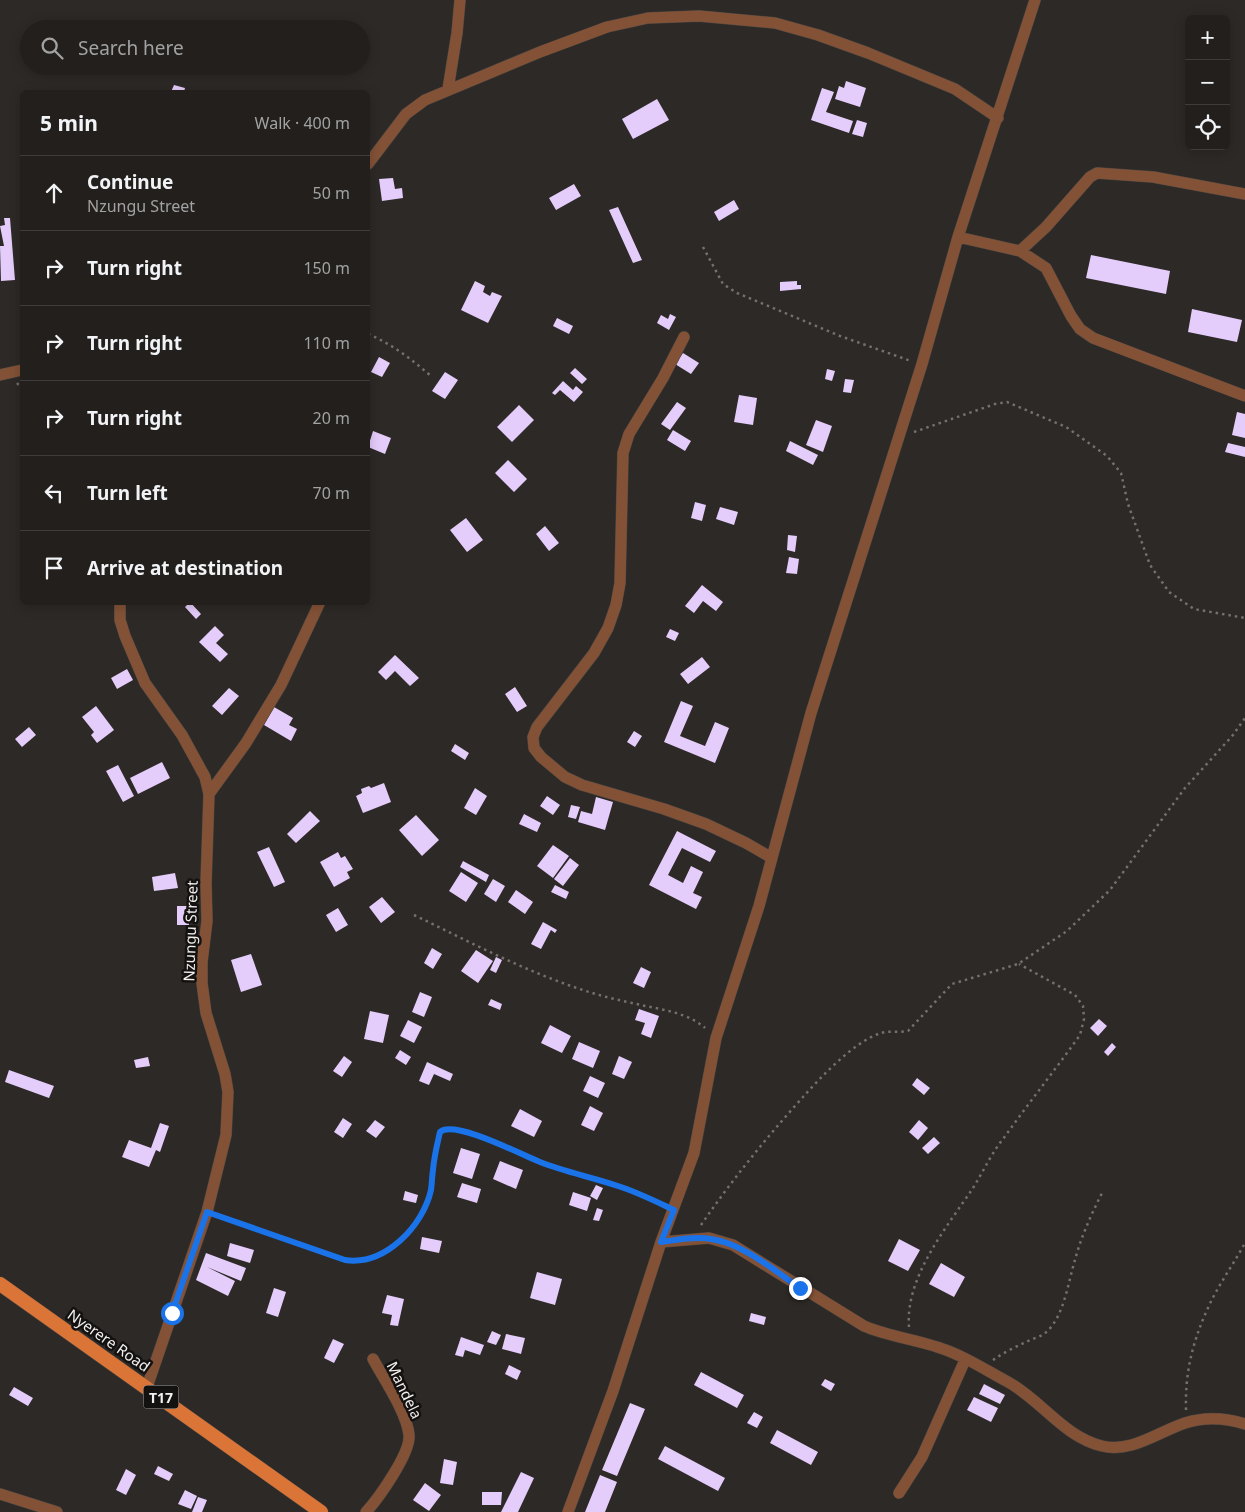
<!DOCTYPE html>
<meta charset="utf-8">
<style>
:root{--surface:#221f1c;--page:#2e2c29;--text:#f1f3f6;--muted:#a2a2a3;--line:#3f3d3b}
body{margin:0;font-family:"Noto Sans",sans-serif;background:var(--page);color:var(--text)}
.controls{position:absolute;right:15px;top:15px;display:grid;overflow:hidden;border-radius:8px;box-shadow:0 2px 12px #0003}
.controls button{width:45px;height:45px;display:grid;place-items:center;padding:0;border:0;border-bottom:1px solid var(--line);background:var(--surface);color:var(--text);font:25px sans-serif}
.stop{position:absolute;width:15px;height:15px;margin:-11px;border:4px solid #1a73e8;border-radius:50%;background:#fff}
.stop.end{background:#1a73e8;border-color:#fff;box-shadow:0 1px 5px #0008}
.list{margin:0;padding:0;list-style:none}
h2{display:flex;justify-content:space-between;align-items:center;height:65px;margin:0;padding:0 20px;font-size:21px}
h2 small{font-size:16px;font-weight:400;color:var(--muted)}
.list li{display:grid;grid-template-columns:32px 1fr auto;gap:15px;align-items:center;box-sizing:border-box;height:75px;padding:0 20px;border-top:1px solid var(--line)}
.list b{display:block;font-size:19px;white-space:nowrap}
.list p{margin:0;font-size:16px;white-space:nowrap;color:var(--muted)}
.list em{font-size:16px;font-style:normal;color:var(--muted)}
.icon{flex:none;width:28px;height:28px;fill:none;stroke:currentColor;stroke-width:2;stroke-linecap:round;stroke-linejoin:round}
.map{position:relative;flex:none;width:1245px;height:1512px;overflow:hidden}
.search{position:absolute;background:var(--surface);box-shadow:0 2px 12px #0003;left:20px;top:20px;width:350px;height:55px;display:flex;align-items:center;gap:12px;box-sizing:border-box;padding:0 18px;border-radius:28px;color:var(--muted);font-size:19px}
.panel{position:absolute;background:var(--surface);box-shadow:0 2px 12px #0003;left:20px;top:90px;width:350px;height:515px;border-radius:8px}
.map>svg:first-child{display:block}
.building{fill:#e5cdfb}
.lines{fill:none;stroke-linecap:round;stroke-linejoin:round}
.minor-casing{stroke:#494542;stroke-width:12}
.primary-casing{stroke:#494542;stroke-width:15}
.path{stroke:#74706e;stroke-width:2.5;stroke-dasharray:2.5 4;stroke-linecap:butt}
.minor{stroke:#835236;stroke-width:11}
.primary{stroke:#db7537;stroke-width:14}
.route{stroke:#1a73e8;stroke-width:6}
.labels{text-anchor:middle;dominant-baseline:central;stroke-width:5;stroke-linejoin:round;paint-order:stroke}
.shield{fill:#141211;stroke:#afadab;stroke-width:1}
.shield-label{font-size:14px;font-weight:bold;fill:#f2efed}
.street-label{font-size:15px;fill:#f2efed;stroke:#141211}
</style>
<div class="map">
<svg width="1245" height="1512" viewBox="0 0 1245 1512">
<rect width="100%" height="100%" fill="#2d2926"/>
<path class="building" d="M 846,81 L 866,88 L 860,107 L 835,99 L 839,86 L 844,88 Z
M 174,85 L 185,88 L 184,92 L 171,92 Z
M 822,88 L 834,92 L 826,112 L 853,121 L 849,133 L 811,120 Z
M 657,99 L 669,120 L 633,139 L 622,119 Z
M 857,120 L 867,123 L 863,137 L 852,134 Z
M 393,178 L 395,189 L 402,188 L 403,198 L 382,201 L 379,179 Z
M 574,184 L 581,196 L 556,210 L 549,198 Z
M 734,200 L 739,209 L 719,221 L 714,212 Z
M 618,207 L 642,260 L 633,263 L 609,210 Z
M 4,218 L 10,218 L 15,280 L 1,281 L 0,246 L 4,246 L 0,226 L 5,225 Z
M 1091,255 L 1170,271 L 1166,294 L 1086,278 Z
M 475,281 L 485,286 L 483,292 L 490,296 L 492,292 L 502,296 L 488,323 L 461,310 Z
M 797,281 L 797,285 L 801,285 L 801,289 L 780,291 L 780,282 Z
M 1192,309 L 1242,320 L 1237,342 L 1188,332 Z
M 670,314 L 676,317 L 669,330 L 657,323 L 661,315 L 668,319 Z
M 557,318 L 573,326 L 569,334 L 553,326 Z
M 683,353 L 699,363 L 691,374 L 675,364 Z
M 379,357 L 390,363 L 382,377 L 371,372 Z
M 575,368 L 587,379 L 582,384 L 570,373 Z
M 827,369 L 835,371 L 832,381 L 825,379 Z
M 445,372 L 458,380 L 445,399 L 432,391 Z
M 845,379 L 854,380 L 851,393 L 843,392 Z
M 563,381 L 573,390 L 576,386 L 583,392 L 574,402 L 560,390 L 555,395 L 552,393 Z
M 739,395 L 757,398 L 753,425 L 734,422 Z
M 677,402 L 686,408 L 670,430 L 661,424 Z
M 519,405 L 534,420 L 512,442 L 497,427 Z
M 1237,412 L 1245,414 L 1245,438 L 1232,435 Z
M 816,420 L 832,426 L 823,452 L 806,445 Z
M 673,430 L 691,441 L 685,451 L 667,440 Z
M 373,431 L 391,438 L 385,454 L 368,447 Z
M 790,441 L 818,455 L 813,465 L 786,451 Z
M 1228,443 L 1245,447 L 1245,457 L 1225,452 Z
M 508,460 L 527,479 L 514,492 L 495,473 Z
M 695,502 L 706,505 L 702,521 L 691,518 Z
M 720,507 L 738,512 L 734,525 L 716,519 Z
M 466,518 L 483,540 L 467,552 L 450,530 Z
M 545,526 L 559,543 L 549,551 L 536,534 Z
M 788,535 L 797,536 L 795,552 L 787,550 Z
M 789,557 L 799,559 L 797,574 L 786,573 Z
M 702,585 L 723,602 L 716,611 L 703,601 L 694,613 L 685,606 Z
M 190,602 L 201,614 L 196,619 L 185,607 Z
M 215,626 L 224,635 L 216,643 L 228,654 L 220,662 L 199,642 Z
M 670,629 L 679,633 L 675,641 L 666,637 Z
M 395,655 L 419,678 L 410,686 L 395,671 L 386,680 L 378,672 Z
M 702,657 L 710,667 L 688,684 L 680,674 Z
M 127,669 L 133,680 L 117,689 L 111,678 Z
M 515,687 L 527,706 L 517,712 L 505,694 Z
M 229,688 L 239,696 L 222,715 L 212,706 Z
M 681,701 L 693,706 L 680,736 L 705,746 L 715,722 L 729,728 L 715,763 L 664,742 Z
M 96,706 L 114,730 L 97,743 L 91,735 L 94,732 L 82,717 Z
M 274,707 L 293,718 L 289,725 L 297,729 L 291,741 L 264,725 Z
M 29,727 L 36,735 L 22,747 L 15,739 Z
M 634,731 L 642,736 L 635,747 L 627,742 Z
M 455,744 L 469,753 L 465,760 L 451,751 Z
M 162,762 L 170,778 L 138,794 L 130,778 Z
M 118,765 L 134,796 L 123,802 L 106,771 Z
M 384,783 L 391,802 L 363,813 L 356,796 L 362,793 L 361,789 L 369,786 L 371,788 Z
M 475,788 L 487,796 L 476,815 L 464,808 Z
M 547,796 L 560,805 L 553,815 L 540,806 Z
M 596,797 L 613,802 L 605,830 L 578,822 L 581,811 L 592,814 Z
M 571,805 L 580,807 L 576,819 L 568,817 Z
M 310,811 L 320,821 L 296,843 L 287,834 Z
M 524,814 L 541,823 L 537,832 L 519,824 Z
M 416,815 L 439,840 L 422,856 L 399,830 Z
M 677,831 L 716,851 L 710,862 L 682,848 L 668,875 L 683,883 L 691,866 L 703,872 L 693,893 L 702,897 L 696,909 L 649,885 Z
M 553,845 L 569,856 L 553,878 L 537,866 Z
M 269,847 L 285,882 L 274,887 L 257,852 Z
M 338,852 L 341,858 L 345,856 L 353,869 L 347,872 L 350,878 L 334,887 L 320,862 Z
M 570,858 L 579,865 L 563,886 L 554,879 Z
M 463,861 L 489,875 L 486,882 L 460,867 Z
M 461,872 L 478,883 L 466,902 L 449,891 Z
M 175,873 L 178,888 L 154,891 L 152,877 Z
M 493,879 L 505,886 L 496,902 L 484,894 Z
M 555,885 L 569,892 L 566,899 L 551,892 Z
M 516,890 L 533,902 L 525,914 L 508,902 Z
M 382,897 L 395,912 L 381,923 L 369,907 Z
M 177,906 L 189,906 L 189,925 L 177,925 Z
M 338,908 L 348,925 L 336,932 L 326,915 Z
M 543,922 L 557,930 L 555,933 L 551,930 L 541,949 L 531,944 Z
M 432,948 L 442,954 L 433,969 L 424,963 Z
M 476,950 L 493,961 L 478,983 L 461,971 Z
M 251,954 L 262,985 L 241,992 L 231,960 Z
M 496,957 L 502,960 L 496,973 L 490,970 Z
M 641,967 L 651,972 L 644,988 L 633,983 Z
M 420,992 L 432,997 L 424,1017 L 412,1012 Z
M 491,999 L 502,1004 L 500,1010 L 488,1005 Z
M 639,1009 L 659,1016 L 651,1038 L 641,1034 L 645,1023 L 635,1020 Z
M 370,1011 L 389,1015 L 383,1043 L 364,1039 Z
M 1099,1019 L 1107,1026 L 1098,1036 L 1090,1028 Z
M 408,1020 L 422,1027 L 414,1043 L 400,1036 Z
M 550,1025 L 571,1036 L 562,1053 L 541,1043 Z
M 579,1042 L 600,1051 L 593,1068 L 572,1059 Z
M 1112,1043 L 1116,1047 L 1108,1056 L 1104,1052 Z
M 400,1050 L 411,1057 L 406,1065 L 395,1058 Z
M 344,1056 L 352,1062 L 342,1077 L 333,1071 Z
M 619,1056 L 632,1062 L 624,1079 L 612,1074 Z
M 148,1057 L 150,1066 L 136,1068 L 134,1060 Z
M 427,1062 L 453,1074 L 450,1081 L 434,1074 L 429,1085 L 419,1081 Z
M 9,1070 L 54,1086 L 49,1098 L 5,1082 Z
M 590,1076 L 605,1083 L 598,1098 L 583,1091 Z
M 917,1078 L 930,1088 L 924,1095 L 912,1085 Z
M 590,1106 L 603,1113 L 594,1131 L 581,1125 Z
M 520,1109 L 542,1121 L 534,1137 L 511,1126 Z
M 343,1118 L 352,1124 L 343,1138 L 334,1132 Z
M 375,1120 L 385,1127 L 376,1138 L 366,1131 Z
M 919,1120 L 928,1128 L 918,1140 L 909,1132 Z
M 160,1123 L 169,1126 L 160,1152 L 156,1150 L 149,1167 L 122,1157 L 129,1140 L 151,1148 Z
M 934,1137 L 940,1143 L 928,1154 L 922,1148 Z
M 461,1148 L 480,1154 L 472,1179 L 453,1173 Z
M 500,1161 L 523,1170 L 516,1189 L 493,1179 Z
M 462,1183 L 481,1189 L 477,1203 L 457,1197 Z
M 596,1185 L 603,1188 L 597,1200 L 590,1196 Z
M 405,1191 L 418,1195 L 416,1203 L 403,1200 Z
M 573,1192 L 591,1198 L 587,1211 L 569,1205 Z
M 597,1208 L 603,1210 L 599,1221 L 593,1220 Z
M 422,1237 L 442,1241 L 439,1253 L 420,1249 Z
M 899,1239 L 920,1250 L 908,1271 L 888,1261 Z
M 230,1243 L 254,1250 L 250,1263 L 227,1256 Z
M 206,1253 L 246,1268 L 241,1281 L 207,1267 L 235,1281 L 228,1296 L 196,1280 Z
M 941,1263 L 965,1277 L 954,1297 L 929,1284 Z
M 537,1272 L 562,1279 L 555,1305 L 530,1298 Z
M 274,1288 L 286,1292 L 278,1317 L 266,1313 Z
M 387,1295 L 404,1299 L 398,1326 L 390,1325 L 392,1315 L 382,1313 Z
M 751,1313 L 766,1317 L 764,1325 L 749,1321 Z
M 492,1331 L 501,1335 L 496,1345 L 487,1342 Z
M 506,1334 L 525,1338 L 521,1354 L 502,1349 Z
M 461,1337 L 484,1345 L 480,1355 L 465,1350 L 463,1357 L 455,1355 Z
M 333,1339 L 344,1344 L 334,1363 L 324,1358 Z
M 509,1365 L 521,1371 L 517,1380 L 505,1374 Z
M 701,1372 L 744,1395 L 737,1408 L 694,1385 Z
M 825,1379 L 835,1384 L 831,1391 L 821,1385 Z
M 984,1384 L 1005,1395 L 1000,1404 L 979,1394 Z
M 14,1387 L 33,1398 L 28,1406 L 9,1395 Z
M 974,1397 L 998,1408 L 991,1422 L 967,1410 Z
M 630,1403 L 645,1409 L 617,1476 L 602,1470 Z
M 754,1412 L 763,1417 L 757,1428 L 747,1423 Z
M 777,1430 L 818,1452 L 811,1465 L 770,1443 Z
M 665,1446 L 725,1478 L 718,1491 L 658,1459 Z
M 444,1459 L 457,1462 L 453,1485 L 440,1483 Z
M 158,1466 L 173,1474 L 169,1481 L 154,1474 Z
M 126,1469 L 136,1475 L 126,1495 L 116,1490 Z
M 521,1472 L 534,1478 L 518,1512 L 501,1512 Z
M 600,1475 L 617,1482 L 605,1512 L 585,1512 Z
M 425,1483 L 441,1495 L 429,1511 L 413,1500 Z
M 185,1490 L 197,1496 L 191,1509 L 178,1504 Z
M 482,1492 L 502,1492 L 501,1505 L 482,1505 Z
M 198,1497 L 207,1500 L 202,1512 L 192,1512 Z"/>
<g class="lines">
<defs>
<path id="minor" d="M 448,89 L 457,33 L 460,0
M 368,164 L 406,114 L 425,100 L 540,52 L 607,27 L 648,18 L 699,16 L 775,23 L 818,35 L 868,53 L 955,89 L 998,118
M 958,237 L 1020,251 L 1046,268 L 1071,316 L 1080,329 L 1093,338 L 1245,396
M 1020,251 L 1046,227 L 1090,177 L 1097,173 L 1153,177 L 1245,194
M 684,337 L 663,378 L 629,434 L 623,453 L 620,583 L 616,605 L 608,628 L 594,653 L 537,727 L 533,737 L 534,748 L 541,757 L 565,777 L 582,785 L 664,809 L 706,824 L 746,843 L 772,858
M 0,375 L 22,370
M 120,602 L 120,620 L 125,636 L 145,683 L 182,735 L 205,777 L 209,794 L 206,883 L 207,921 L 202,962 L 202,983 L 206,1013 L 225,1074 L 228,1092 L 226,1135 L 207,1212 L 147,1387
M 209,794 L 246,743 L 281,685 L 320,602
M 661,1242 L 709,1238 L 733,1245 L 864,1326 C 892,1338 923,1340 951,1352 C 971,1360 989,1372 1008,1382 C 1041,1400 1064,1437 1102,1446 C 1132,1453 1158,1432 1185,1423 C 1204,1417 1226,1418 1245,1424
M 899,1493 L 922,1457 L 965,1360
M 0,1494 L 57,1512
M 366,1512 C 378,1499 411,1453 409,1435 C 407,1413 384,1379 373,1359
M 568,1512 L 613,1391 L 661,1242 L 694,1153 L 716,1038 L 759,906 L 811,713 L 922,364 L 958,237 L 1035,0"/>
<path id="primary" d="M 0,1284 L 321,1512"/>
</defs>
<use href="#minor" class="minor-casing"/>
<use href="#primary" class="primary-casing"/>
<path class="path" d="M 703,247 L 723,284 L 737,293 L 840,336 L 911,361
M 368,334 C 392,344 411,359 431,376
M 17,383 L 22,389
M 914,432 L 995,404 L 1007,402 L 1066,427 L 1107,456 L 1121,473 L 1128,504 L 1150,565 L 1169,592 L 1194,609 L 1245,618
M 414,915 C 470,942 526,972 586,991 C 604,997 623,1001 641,1005 C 664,1010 688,1013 705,1028
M 218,1216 L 345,1260 C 385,1266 423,1226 431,1190 C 432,1183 432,1176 432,1170 C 434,1157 437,1145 440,1132 C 454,1119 524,1156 541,1162 C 581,1178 623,1185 661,1203
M 701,1225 C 732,1180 766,1138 803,1097 C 821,1077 852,1044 878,1034 C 887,1030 898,1033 908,1031 L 952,984 L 1018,964 L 1067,931 L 1110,890 L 1185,788 L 1233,735 L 1245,718
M 909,1327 C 905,1277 947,1227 973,1188 C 983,1172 991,1154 1003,1139 C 1028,1104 1055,1070 1080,1035 L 1084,1019 L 1083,1006 L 1075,995 L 1019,964
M 993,1360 C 1003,1353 1015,1347 1026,1342 C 1032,1339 1039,1337 1044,1334 C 1064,1319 1068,1282 1075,1260 C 1081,1237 1091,1215 1102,1193
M 1186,1410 C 1185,1373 1192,1344 1207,1310 C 1217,1287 1233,1265 1245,1243"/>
<use href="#minor" class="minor"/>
<use href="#primary" class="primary"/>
</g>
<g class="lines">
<path class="route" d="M 172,1313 L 207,1212 L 345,1260 C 385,1266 423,1226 431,1190 C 432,1183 432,1176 433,1170 C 434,1157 437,1145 440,1132 C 454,1119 524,1156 540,1162 C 565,1172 592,1177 618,1186 C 637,1192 655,1201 674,1210 L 661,1242 C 677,1240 695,1236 711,1239 C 742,1243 775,1271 800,1288"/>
</g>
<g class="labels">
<rect class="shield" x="143.5" y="1385.5" width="35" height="23" rx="4"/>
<g class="shield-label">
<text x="161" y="1397">T17</text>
</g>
<g class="street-label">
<text transform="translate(190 931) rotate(-88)">Nzungu Street</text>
<text transform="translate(109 1340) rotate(35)">Nyerere Road</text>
<text transform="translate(405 1390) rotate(64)">Mandela</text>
</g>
</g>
</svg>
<div class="controls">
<button>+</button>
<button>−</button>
<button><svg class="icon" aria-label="locate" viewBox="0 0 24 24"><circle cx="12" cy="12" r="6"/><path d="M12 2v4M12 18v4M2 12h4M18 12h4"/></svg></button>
</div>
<div class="stop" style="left:172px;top:1313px"></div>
<div class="stop end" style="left:800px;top:1288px"></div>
<div class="search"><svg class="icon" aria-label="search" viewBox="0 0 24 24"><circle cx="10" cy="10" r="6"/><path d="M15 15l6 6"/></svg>Search here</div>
<section class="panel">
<h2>5 min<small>Walk · 400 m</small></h2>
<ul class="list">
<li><svg class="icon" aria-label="ahead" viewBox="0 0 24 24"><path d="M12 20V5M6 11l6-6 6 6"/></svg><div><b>Continue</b><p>Nzungu Street</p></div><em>50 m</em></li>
<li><svg class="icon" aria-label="right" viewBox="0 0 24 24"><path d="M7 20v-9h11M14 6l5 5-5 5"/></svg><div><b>Turn right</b></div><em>150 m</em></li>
<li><svg class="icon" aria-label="right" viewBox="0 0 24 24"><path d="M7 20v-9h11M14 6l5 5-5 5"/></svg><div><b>Turn right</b></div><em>110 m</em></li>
<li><svg class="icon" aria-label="right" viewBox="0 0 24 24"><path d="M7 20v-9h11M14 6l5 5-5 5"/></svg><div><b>Turn right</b></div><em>20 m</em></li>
<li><svg class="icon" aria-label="left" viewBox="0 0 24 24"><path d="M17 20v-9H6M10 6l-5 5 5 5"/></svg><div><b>Turn left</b></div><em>70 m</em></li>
<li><svg class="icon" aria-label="arrive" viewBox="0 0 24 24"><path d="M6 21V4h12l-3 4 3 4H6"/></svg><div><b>Arrive at destination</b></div></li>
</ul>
</section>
</div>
